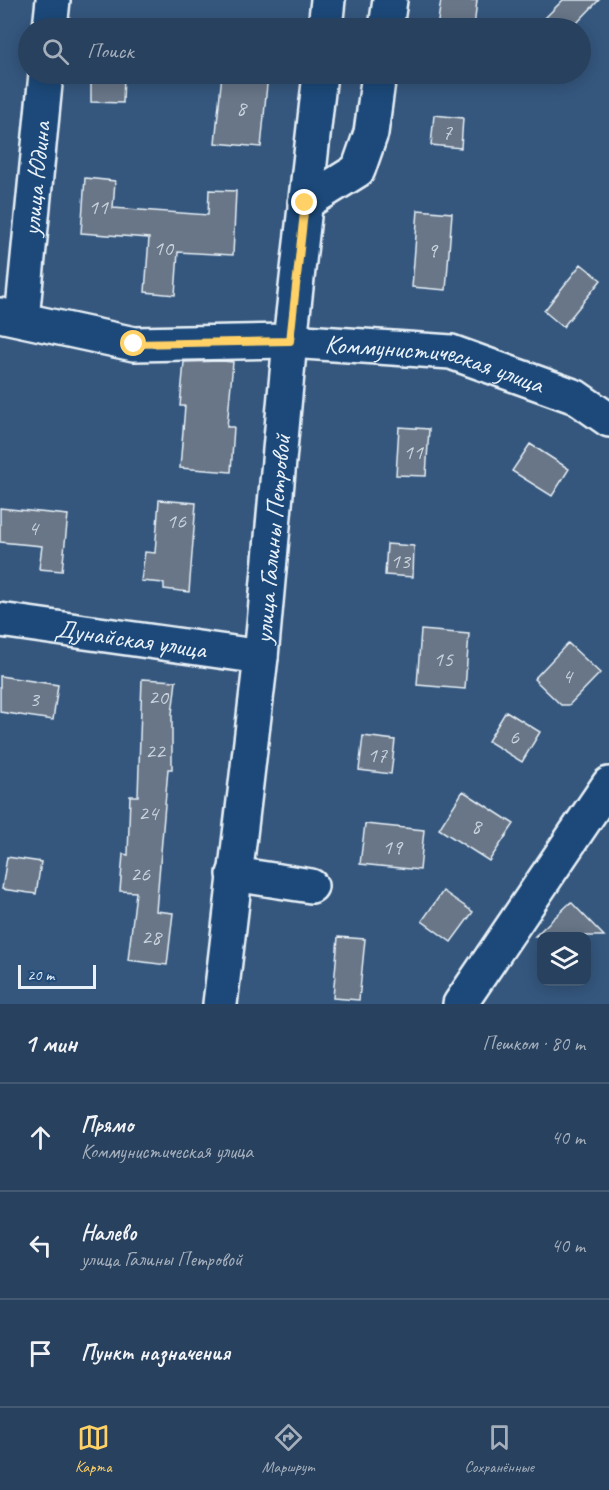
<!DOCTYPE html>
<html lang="ru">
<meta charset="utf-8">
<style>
:root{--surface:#28415e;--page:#344c67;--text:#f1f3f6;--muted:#a5afbc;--line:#445a73;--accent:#ffd166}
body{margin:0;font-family:Caveat,sans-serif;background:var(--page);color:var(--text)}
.controls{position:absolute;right:18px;bottom:18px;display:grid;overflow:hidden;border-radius:12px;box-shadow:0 3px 15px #0003}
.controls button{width:54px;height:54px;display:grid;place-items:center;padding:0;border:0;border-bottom:2px solid var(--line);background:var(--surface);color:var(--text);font:30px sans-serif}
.scale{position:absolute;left:18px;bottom:15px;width:78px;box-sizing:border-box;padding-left:6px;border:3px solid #e8f1f8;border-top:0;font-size:16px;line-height:21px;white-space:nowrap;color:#e8f1f8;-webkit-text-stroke:4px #1f4a7a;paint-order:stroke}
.stop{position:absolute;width:18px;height:18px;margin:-14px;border:4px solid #ffd166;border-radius:50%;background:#fff}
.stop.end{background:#ffd166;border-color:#fff;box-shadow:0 2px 6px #0008}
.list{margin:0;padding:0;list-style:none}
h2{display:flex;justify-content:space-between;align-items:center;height:78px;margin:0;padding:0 24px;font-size:26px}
h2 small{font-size:20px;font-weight:400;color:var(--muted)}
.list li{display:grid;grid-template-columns:39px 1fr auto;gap:18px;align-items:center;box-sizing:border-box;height:108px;padding:0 24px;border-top:2px solid var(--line)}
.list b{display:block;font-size:22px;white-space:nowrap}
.list p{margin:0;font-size:20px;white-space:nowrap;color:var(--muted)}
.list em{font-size:20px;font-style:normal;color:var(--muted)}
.icon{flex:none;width:33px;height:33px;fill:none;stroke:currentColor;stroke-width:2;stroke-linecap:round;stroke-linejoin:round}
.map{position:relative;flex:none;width:609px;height:1004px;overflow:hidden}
.search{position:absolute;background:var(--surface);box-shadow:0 3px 15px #0003;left:18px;right:18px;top:18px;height:66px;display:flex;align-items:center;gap:15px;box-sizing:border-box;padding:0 21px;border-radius:33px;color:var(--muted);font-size:22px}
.sheet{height:402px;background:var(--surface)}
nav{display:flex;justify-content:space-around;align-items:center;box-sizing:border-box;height:84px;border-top:2px solid var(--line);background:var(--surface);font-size:16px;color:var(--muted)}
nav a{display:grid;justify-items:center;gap:3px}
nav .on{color:var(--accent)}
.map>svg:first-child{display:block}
.building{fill:#687688;stroke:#e8f1f8;stroke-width:1.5}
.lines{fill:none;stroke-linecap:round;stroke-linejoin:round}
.minor-casing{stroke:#e8f1f8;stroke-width:38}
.minor{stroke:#1f4a7a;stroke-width:33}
.route{stroke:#ffd166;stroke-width:8}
.labels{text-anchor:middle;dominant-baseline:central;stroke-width:6;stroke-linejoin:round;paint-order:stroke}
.number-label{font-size:22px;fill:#c8d2dc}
.street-label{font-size:26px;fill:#e8f1f8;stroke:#1f4a7a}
</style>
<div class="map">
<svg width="609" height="1004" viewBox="0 0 609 1004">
<rect width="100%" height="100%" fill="#35577e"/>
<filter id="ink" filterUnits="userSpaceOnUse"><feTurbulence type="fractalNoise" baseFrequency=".0167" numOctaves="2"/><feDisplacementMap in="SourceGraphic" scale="12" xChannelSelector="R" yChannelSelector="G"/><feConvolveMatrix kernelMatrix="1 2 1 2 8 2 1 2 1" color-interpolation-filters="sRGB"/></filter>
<g filter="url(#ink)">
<path class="building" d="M 441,0 L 477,0 L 474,28 L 437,28 Z
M 563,0 L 599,0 L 572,28 L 554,28 L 544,19 Z
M 91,74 L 124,74 L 123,103 L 91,102 Z
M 222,74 L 268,74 L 261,147 L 215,143 Z
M 434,115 L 463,118 L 461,148 L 431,145 Z
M 85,178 L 115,181 L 113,208 L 208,215 L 209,190 L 236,191 L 233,255 L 178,252 L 175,295 L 145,292 L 149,238 L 81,233 Z
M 418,210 L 452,213 L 446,290 L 412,287 Z
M 581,264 L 601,280 L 563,327 L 544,311 Z
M 222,361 L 233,362 L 227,427 L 234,427 L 231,472 L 180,468 L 185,406 L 180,406 L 184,362 Z
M 399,427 L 429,429 L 426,476 L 396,475 Z
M 530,444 L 569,469 L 552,496 L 512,471 Z
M 159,500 L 196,503 L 189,592 L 164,589 L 164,583 L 141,581 L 145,552 L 155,553 Z
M 0,508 L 68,515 L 62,571 L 39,569 L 42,546 L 0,542 Z
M 387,544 L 414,546 L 413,577 L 385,575 Z
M 421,630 L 469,634 L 465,689 L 417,685 Z
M 568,643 L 600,673 L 569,705 L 561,705 L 534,679 Z
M 0,676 L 58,685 L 53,720 L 0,712 Z
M 142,679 L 176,681 L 172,714 L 172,769 L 168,769 L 156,911 L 173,913 L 167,965 L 128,960 L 136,892 L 120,891 L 123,854 L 128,855 L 130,796 L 138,796 Z
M 506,711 L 540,732 L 522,762 L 488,741 Z
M 363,736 L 395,740 L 391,774 L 359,770 Z
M 463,791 L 514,824 L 489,861 L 439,829 Z
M 365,824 L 424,830 L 420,870 L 360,864 Z
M 7,857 L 41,862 L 36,894 L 2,889 Z
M 443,891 L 473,912 L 451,942 L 422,921 Z
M 571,902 L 604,936 L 535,936 Z
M 338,937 L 365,939 L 359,1000 L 333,998 Z"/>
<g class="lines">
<defs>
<g id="minor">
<path d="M 50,28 L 53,0"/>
<path d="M 325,28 L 328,0"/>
<path d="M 386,28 L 390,0"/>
<path d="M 305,203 L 358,170 L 371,133 L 379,74"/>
<path id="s1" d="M 0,315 L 134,344 L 290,341 L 451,352 L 576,397 L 609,420"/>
<path id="s2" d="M 22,319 L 46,74"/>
<path id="s3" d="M 0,620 L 261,657"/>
<path d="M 234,874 L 311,886"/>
<path id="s4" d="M 220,1004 L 261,657 L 290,341 L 320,74"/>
<path d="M 460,1004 L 609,784"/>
</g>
</defs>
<use href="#minor" class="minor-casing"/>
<use href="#minor" class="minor"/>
</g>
</g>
<g class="lines" filter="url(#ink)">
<path class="route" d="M 134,344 L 290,341 L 305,203"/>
</g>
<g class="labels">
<g class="number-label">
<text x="241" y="108">8</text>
<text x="447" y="132">7</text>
<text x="98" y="207">11</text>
<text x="163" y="248">10</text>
<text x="432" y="250">9</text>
<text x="413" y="452">11</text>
<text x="176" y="521">16</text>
<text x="33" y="528">4</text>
<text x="400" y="561">13</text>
<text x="443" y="659">15</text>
<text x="567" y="676">4</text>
<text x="158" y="697">20</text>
<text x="34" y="699">3</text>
<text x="514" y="737">6</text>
<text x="155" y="751">22</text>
<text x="377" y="755">17</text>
<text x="148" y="813">24</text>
<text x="476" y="826">8</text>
<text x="392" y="847">19</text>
<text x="140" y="874">26</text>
<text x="151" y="937">28</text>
</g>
<g class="street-label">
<text stroke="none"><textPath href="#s2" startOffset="141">улица Юдина</textPath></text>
<text stroke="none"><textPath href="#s1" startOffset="440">Коммунистическая улица</textPath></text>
<text stroke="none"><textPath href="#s4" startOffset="468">улица Галины Петровой</textPath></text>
<text stroke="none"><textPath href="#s3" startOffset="132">Дунайская улица</textPath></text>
</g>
</g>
</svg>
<div class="controls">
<button><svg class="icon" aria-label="layers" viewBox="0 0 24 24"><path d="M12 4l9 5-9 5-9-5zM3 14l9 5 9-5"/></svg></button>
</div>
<div class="scale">20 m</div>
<div class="stop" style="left:134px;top:344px"></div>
<div class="stop end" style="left:305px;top:203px"></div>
<div class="search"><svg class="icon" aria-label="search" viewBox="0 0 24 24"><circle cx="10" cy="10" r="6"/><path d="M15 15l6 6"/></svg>Поиск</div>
</div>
<section class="sheet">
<h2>1 мин<small>Пешком · 80 m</small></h2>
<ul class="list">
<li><svg class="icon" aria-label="ahead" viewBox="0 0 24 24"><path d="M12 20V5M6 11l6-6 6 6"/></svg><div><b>Прямо</b><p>Коммунистическая улица</p></div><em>40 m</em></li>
<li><svg class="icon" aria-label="left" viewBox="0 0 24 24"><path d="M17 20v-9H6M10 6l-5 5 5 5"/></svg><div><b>Налево</b><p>улица Галины Петровой</p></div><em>40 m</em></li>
<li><svg class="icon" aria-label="arrive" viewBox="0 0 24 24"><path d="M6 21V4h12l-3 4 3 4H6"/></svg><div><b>Пункт назначения</b></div></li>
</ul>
</section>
<nav>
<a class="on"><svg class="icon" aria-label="map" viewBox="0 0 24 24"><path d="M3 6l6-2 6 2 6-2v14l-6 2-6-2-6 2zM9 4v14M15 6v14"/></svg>Карта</a>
<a><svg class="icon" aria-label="directions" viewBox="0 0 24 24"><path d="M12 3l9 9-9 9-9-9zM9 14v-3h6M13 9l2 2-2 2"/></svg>Маршрут</a>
<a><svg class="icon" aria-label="saved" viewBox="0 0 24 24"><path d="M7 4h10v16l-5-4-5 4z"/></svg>Сохранённые</a>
</nav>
